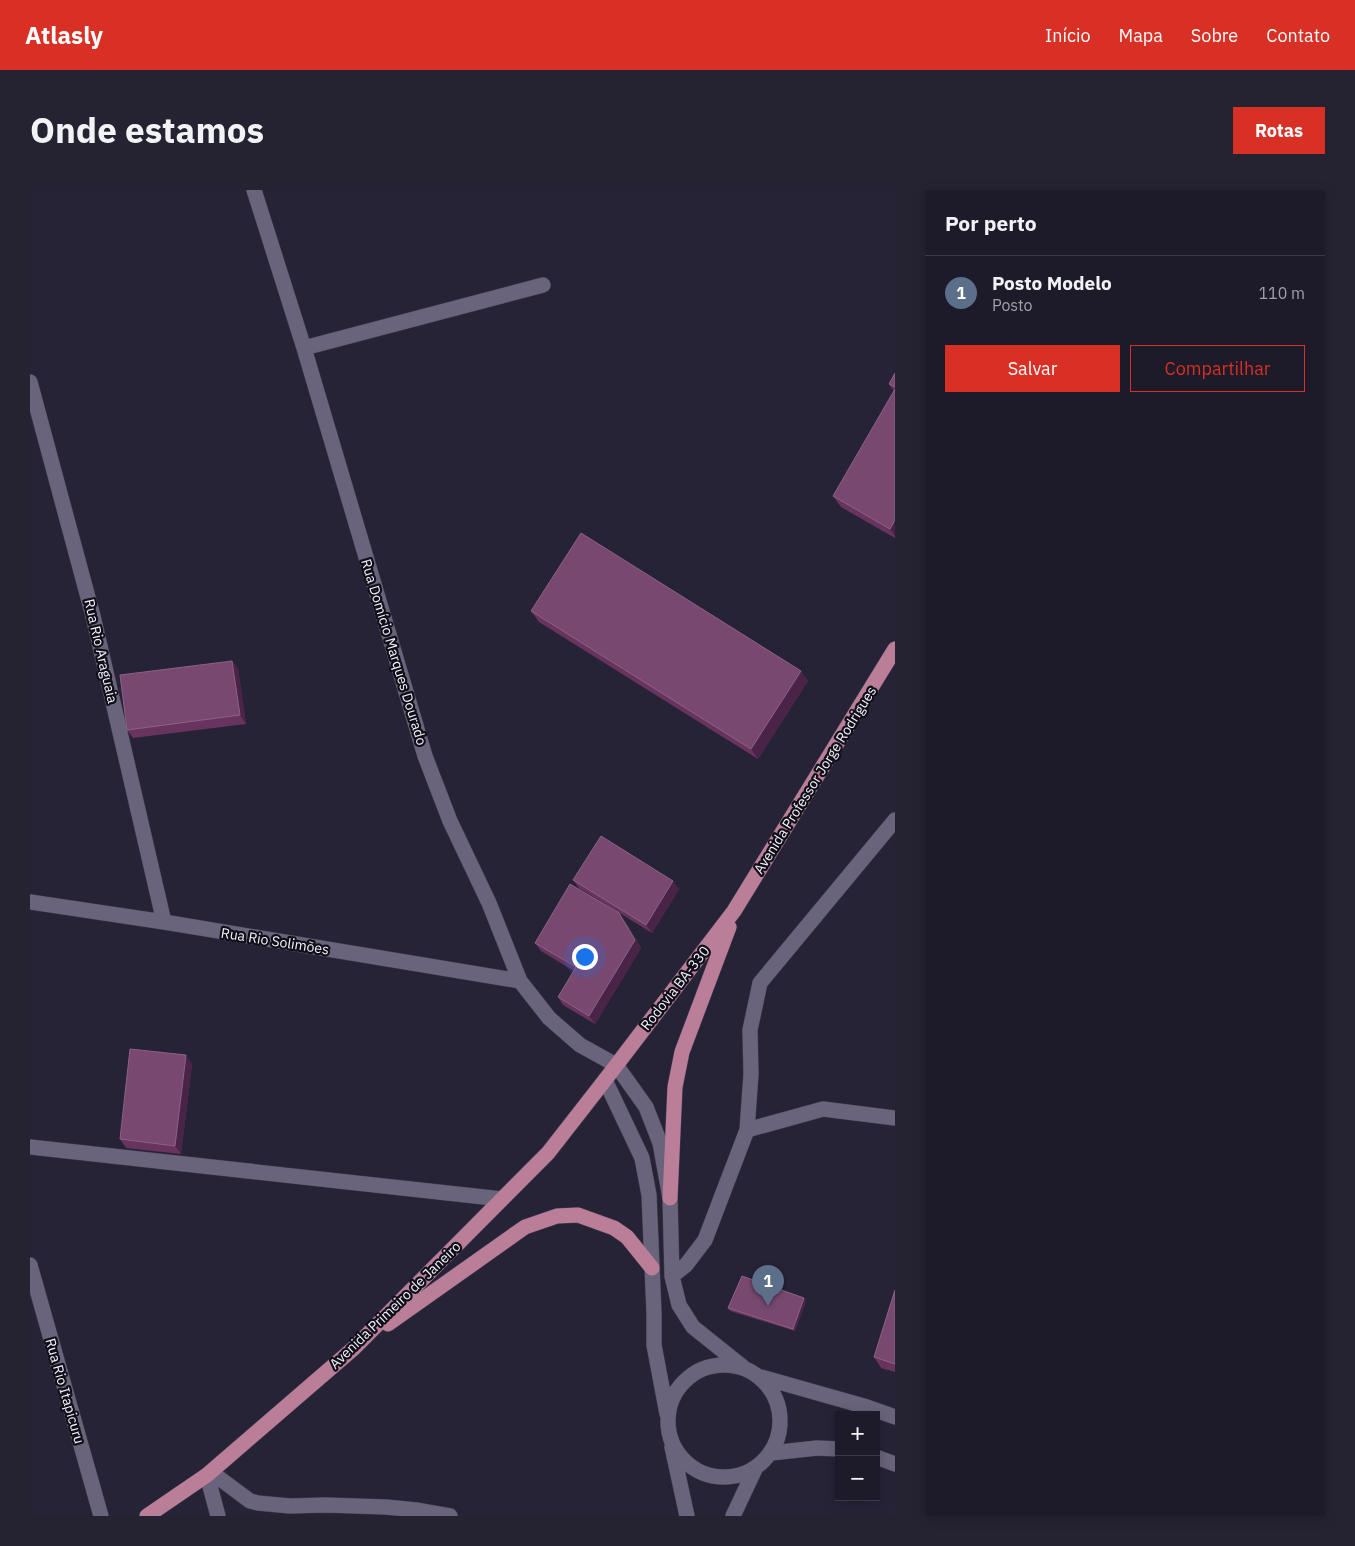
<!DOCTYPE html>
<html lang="pt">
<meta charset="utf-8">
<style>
:root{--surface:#1d1a29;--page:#252331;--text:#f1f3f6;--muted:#a0a1a8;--line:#3b3846;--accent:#d93025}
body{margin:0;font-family:"IBM Plex Sans",sans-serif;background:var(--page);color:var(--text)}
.controls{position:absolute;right:15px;bottom:15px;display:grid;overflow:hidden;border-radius:0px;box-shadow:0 2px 12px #0003}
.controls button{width:45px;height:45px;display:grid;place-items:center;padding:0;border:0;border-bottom:1px solid var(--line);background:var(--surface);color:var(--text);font:25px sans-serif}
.you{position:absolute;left:554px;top:766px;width:18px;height:18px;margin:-12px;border:4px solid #fff;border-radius:50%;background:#1a73e8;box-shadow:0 0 0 8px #1a73e833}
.badge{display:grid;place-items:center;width:32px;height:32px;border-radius:50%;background:var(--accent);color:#fff;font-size:16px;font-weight:700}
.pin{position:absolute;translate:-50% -41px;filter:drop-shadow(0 1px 2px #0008)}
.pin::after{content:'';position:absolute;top:26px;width:18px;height:15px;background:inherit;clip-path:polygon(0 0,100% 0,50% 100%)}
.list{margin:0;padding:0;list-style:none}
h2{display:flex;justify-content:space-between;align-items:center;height:65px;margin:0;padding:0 20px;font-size:21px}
h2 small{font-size:16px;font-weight:400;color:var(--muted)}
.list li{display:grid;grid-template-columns:32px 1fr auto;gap:15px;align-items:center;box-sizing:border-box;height:75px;padding:0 20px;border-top:1px solid var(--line)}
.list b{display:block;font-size:19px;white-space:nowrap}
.list p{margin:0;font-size:16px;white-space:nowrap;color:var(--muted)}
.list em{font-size:16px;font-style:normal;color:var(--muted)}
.actions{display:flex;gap:10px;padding:15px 20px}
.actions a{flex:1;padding:11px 0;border:1px solid var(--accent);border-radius:0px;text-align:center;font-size:18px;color:var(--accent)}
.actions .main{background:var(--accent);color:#fff}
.map{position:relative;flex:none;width:865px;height:1326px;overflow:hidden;border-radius:0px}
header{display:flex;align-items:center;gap:30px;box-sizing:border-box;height:70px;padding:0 25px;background:var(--accent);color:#fff}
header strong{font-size:24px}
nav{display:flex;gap:28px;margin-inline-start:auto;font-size:18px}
.intro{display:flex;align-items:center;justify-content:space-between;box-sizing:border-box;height:120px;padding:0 30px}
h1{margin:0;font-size:35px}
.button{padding:12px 22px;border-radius:0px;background:var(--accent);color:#fff;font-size:18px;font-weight:700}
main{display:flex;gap:30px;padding:0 30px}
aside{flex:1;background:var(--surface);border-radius:0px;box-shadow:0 2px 12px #0003}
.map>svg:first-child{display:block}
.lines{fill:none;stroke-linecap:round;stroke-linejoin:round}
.minor-casing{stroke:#433f50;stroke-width:16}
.major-casing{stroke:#433f50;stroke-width:16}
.minor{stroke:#69647b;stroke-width:15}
.major{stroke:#bb7e99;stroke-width:15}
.wall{fill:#69335f}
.shaded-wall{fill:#492448}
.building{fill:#784870;stroke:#8c6287}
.labels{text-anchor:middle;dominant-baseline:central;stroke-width:4.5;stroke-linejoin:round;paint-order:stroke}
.street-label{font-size:14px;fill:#f4f2ff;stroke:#100e17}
</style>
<header>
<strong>Atlasly</strong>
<nav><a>Início</a><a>Mapa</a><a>Sobre</a><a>Contato</a></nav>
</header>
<div class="intro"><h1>Onde estamos</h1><a class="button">Rotas</a></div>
<main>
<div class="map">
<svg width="865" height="1326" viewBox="0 0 865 1326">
<rect width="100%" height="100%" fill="#272337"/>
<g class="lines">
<defs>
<path id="minor" d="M 224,0 L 274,158 L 395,566 L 420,631 L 459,713 L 490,791 L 519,828 L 550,855 L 586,875 L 616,917 L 630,953 L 640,1008 L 642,1086 L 649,1115 L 663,1137 L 713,1177
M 274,158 L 513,95
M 0,192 L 63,426 L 134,732
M 0,712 L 134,732 L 490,791
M 575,890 L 612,968 L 619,1005 L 624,1123 L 624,1155 L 637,1224
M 717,940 L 721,884 L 720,840 L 730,793 L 865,630
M 0,957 L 472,1009
M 0,1075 L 71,1326
M 642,1086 L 656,1075 L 675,1050 L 717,940 L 793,919 L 865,928
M638 1231a56 56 0 1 1 112 0a56 56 0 1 1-112 0Z
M 731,1187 L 837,1217 L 865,1227
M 642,1257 L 657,1326
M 741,1263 L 787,1258 L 809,1259
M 846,1267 L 865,1274
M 181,1282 L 220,1311 L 228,1313 L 260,1316 L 295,1315 L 356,1317 L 386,1320 L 420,1326
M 177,1285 L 188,1326
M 703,1326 L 726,1277"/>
<path id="major" d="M 640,1008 L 645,897 L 652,862 L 699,737
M 358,1134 L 495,1037 L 527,1026 L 548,1025 L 584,1038 L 597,1047 L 622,1078
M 117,1326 L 177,1285 L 324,1158 L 518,963 L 575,890 L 704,721 L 865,459"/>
</defs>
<use href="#minor" class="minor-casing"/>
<use href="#major" class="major-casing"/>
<use href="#minor" class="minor"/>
<use href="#major" class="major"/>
</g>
<path class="wall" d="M 865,183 L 865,348 L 811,317 L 803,306 L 864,201 L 859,194 Z
M 501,421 L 778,491 L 728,569 L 509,432 Z
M 202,471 L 208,479 L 216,534 L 103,548 L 97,540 Z
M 543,690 L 649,699 L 622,743 L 549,698 Z
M 595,731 L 611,758 L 565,834 L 533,815 L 528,807 L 544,781 L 511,761 L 505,753 Z
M 162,874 L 151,964 L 96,958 L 90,949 Z
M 865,1100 L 865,1182 L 851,1178 L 844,1167 Z
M 776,1111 L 765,1141 L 700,1121 L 698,1118 Z"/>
<path class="shaded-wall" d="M 865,330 L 865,346 L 860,339 Z
M 202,471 L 208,479 L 216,534 L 210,525 Z
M 771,481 L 778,491 L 728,569 L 721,559 Z
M 643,691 L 649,699 L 622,743 L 616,735 Z
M 589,723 L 595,731 L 611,758 L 565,834 L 559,826 Z
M 156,865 L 162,874 L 151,964 L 145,956 Z
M 774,1108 L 776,1111 L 765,1141 L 763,1139 Z"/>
<path class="building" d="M 865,183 L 865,197 L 859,194 Z
M 865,199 L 865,330 L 860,339 L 803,306 Z
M 551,343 L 771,481 L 721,559 L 501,421 Z
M 202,471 L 210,525 L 97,540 L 90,485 Z
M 571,646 L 643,691 L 616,735 L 543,690 Z
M 540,694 L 589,723 L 605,750 L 559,826 L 528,807 L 546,777 L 505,753 Z
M 100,859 L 156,865 L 145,956 L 90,949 Z
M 712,1086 L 774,1108 L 763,1139 L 698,1118 Z
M 865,1100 L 865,1174 L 844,1167 Z"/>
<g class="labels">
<g class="street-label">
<text transform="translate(71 461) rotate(77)">Rua Rio Araguaia</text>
<text transform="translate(364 462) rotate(73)">Rua Domício Marques Dourado</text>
<text transform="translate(785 590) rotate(-58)">Avenida Professor Jorge Rodrigues</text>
<text transform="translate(245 751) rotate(9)">Rua Rio Solimões</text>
<text transform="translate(645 798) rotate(-52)">Rodovia BA-330</text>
<text transform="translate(365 1115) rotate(-44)">Avenida Primeiro de Janeiro</text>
<text transform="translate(35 1201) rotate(74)">Rua Rio Itapicuru</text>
</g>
</g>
</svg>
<div class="controls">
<button>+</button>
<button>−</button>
</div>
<div class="you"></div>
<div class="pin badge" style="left:738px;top:1116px;background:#5c6f8a">1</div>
</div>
<aside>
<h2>Por perto<small></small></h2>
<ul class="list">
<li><span class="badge" style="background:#5c6f8a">1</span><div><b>Posto Modelo</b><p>Posto</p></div><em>110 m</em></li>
</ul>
<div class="actions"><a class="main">Salvar</a><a>Compartilhar</a></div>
</aside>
</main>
